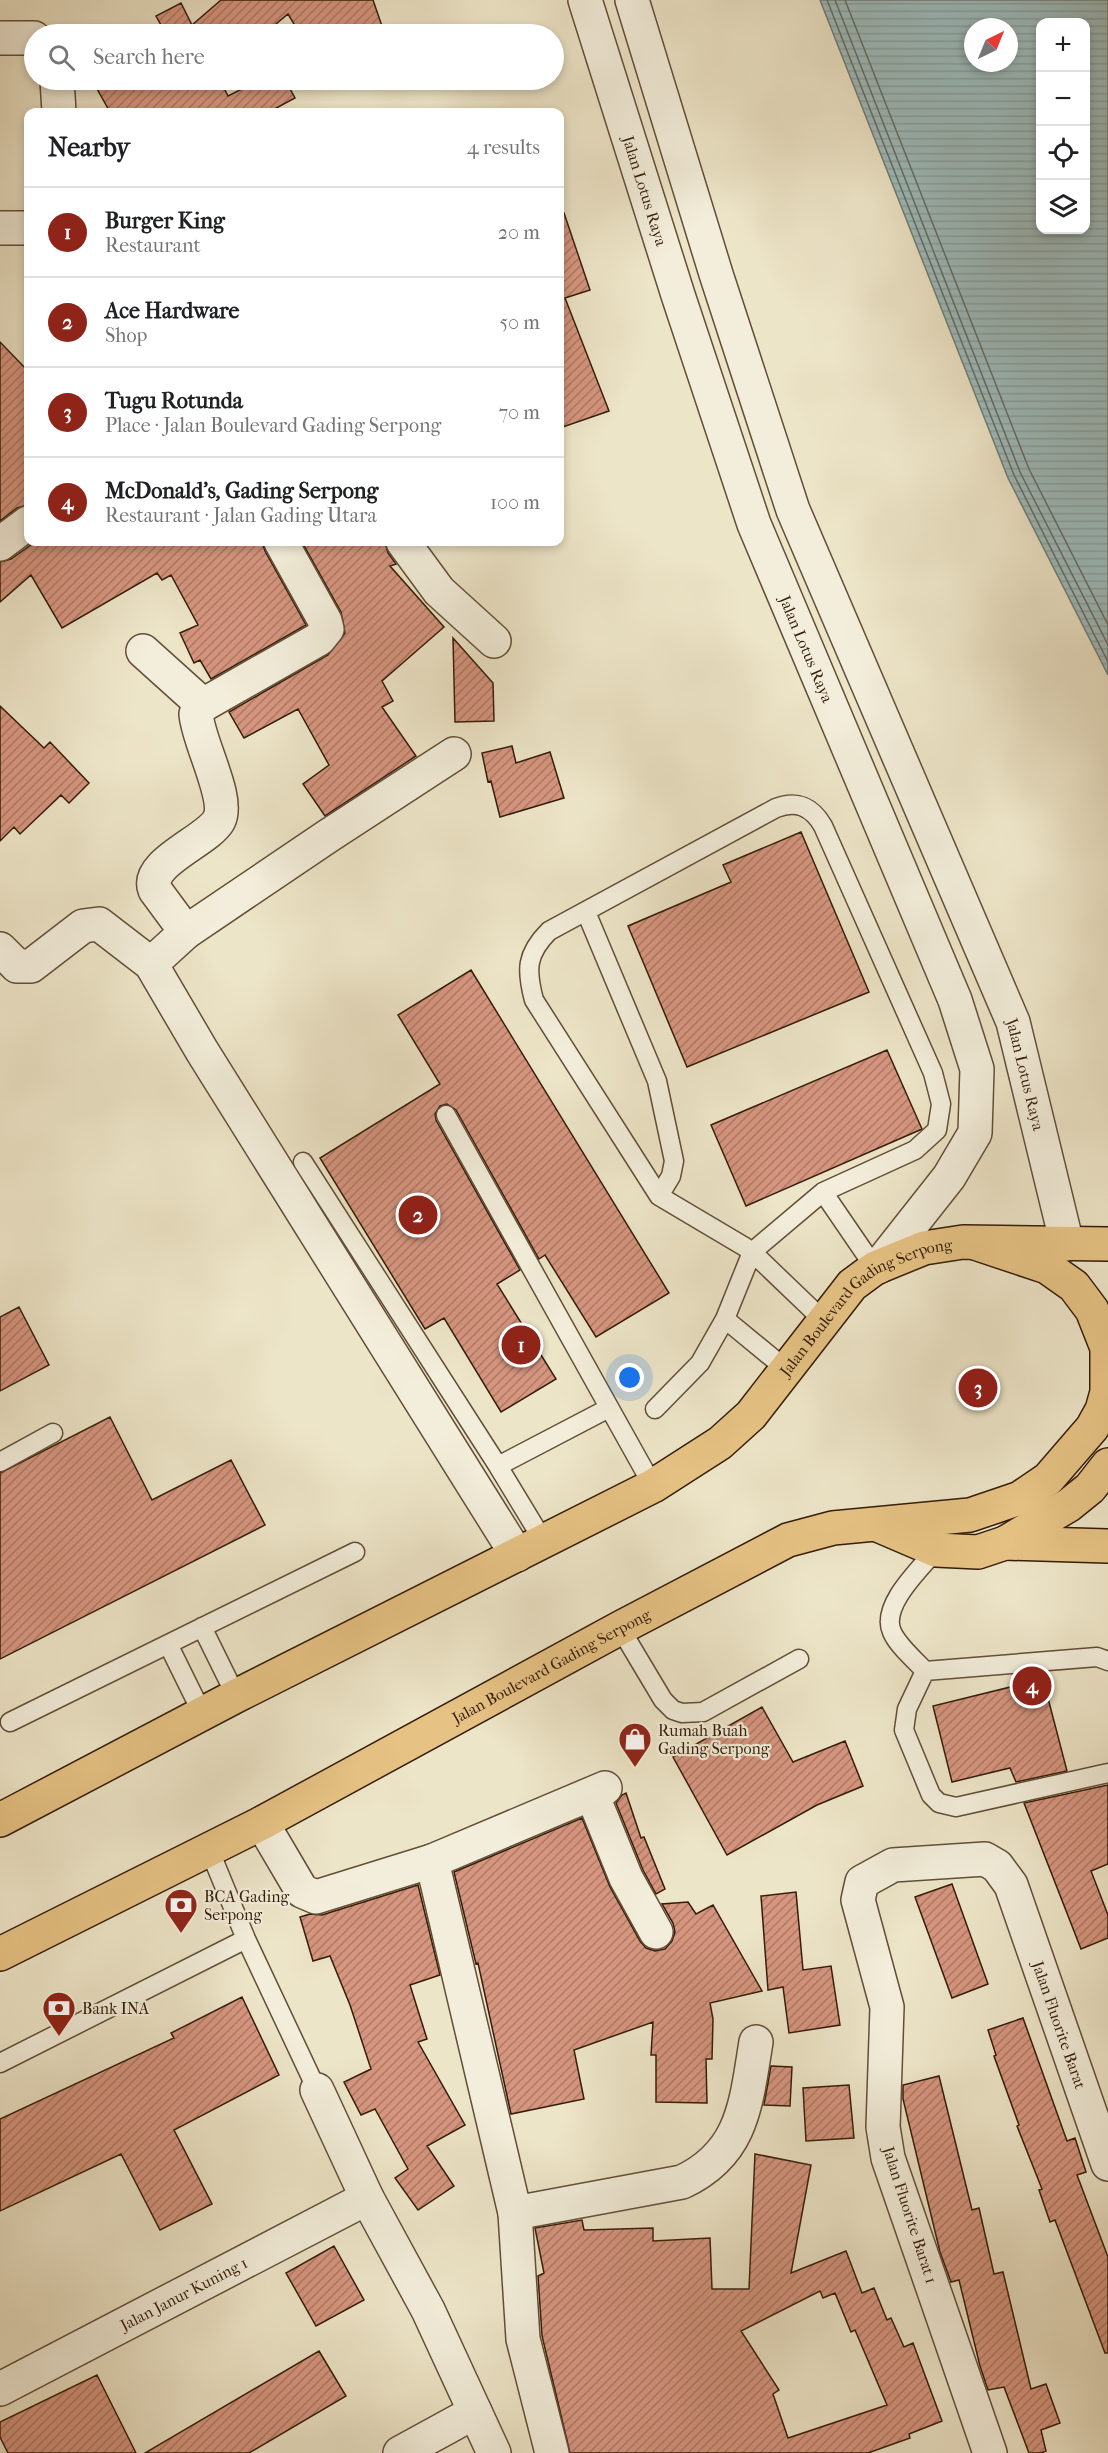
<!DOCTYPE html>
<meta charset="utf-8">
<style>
:root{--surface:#fff;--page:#f6f6f6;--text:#202124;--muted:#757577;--line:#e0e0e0;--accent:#8f2418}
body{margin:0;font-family:"IM FELL French Canon",serif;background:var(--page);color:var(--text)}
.controls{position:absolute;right:18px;top:18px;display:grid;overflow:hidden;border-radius:12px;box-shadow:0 3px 9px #0003}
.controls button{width:54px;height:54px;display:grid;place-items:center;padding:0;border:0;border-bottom:2px solid var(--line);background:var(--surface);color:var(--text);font:30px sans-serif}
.compass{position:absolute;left:964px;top:18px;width:54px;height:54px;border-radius:50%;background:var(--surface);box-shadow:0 3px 9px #0003;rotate:43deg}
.you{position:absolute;left:630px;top:1378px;width:21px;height:21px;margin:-15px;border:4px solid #fff;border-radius:50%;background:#1a73e8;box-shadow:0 0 0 9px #1a73e833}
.badge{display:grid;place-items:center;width:39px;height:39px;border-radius:50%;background:var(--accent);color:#fff;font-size:20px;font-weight:700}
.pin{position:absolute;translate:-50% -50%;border:3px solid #fff;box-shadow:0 2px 6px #0006}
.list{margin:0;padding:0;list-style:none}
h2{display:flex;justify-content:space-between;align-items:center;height:78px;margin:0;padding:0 24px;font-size:26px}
h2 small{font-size:20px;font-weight:400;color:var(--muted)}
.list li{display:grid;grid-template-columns:39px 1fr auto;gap:18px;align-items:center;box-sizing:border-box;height:90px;padding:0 24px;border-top:2px solid var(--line)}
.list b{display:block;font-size:22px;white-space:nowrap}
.list p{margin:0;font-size:20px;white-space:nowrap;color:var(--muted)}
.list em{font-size:20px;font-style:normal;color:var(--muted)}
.icon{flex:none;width:33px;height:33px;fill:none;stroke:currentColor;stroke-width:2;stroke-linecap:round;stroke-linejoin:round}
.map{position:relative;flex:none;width:1108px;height:2453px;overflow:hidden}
.search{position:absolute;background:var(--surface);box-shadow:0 3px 9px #0003;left:24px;top:24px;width:540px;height:66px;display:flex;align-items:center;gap:15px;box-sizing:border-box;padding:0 21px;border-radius:33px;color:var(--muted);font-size:22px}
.panel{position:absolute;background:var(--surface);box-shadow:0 3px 9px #0003;left:24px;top:108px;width:540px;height:438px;border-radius:12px}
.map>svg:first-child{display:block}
.water{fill:url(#water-rules);stroke:#737d76;stroke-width:1.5;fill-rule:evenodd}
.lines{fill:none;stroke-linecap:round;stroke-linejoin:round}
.shore{stroke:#686c64;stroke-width:1.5}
.building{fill:url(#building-hatch);stroke:#341c08;stroke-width:1.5;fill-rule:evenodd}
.lane-casing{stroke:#624e38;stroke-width:21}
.street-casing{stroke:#624e38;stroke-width:36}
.primary-casing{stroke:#341c08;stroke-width:36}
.lane{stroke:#f3eedb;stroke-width:18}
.street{stroke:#f3eedb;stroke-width:33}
.primary{stroke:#e6c284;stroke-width:33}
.labels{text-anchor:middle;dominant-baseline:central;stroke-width:4.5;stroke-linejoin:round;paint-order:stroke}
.street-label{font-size:16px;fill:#341c08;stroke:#f3eedb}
.poi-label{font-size:16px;fill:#341c08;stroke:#f3eedb;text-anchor:start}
</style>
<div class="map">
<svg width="1108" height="2453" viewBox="0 0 1108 2453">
<defs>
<pattern id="water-rules" width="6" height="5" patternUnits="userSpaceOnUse" patternTransform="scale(1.5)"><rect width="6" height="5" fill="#9dbdbf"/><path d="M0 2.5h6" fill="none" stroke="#88a2a3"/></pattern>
<pattern id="building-hatch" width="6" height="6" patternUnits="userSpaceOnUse" patternTransform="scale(1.5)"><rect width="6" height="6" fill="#d6957f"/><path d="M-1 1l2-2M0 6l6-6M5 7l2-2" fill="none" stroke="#ae7966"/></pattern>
</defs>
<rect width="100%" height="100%" fill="#ede5c8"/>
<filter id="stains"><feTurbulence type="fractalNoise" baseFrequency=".00333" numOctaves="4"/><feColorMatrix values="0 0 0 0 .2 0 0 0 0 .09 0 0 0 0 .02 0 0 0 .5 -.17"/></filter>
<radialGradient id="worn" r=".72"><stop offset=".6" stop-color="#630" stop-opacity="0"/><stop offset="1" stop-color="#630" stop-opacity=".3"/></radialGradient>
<path class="water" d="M 820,0 L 1108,0 L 1108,675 L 1008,478 ZM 1040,22 L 1086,22 L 1086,230 L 1040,230 ZM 973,27 L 1009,27 L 1009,63 L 973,63 Z"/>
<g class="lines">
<path class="shore" d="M 827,0 L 1014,475 L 1108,662
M 835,0 L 1020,472 L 1108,645
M 845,0 L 1029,469 L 1108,625"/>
</g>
<path class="building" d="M 221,0 L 373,0 L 383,29 L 363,34 L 300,34 L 288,14 L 264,34 L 146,34 L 162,27 L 156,16 L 181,3 L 192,25 Z
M 92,80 L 220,80 L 228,96 L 260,80 L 285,80 L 295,98 L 269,112 L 110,112 Z
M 564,213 L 590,290 L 565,298 L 609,411 L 560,428 L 560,214 Z
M 0,342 L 28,371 L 28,505 L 17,508 L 0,521 Z
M 35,542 L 262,542 L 265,551 L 306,625 L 211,679 L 200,660 L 194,663 L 180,633 L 198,625 L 171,575 L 162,580 L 157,573 L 62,628 L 31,575 L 0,602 L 0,562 L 11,559 Z
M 302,542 L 385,542 L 388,553 L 396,564 L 390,566 L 444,627 L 382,681 L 393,701 L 382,707 L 416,756 L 325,816 L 303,784 L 329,765 L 298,709 L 244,738 L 229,712 L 328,655 L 345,633 L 341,612 Z
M 453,638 L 493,683 L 494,721 L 455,722 Z
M 0,706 L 44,748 L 50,742 L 89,783 L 69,803 L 61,795 L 20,834 L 14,827 L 0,841 Z
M 512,746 L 516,763 L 550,752 L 564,798 L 500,817 L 491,781 L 488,782 L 482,753 Z
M 801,832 L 869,992 L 687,1067 L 628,926 L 731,882 L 723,865 Z
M 471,970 L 669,1293 L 596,1337 L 545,1255 L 539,1259 L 456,1110 L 447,1104 L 440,1106 L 435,1114 L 436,1120 L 520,1270 L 497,1284 L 556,1379 L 501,1412 L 444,1318 L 425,1329 L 320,1158 L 440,1084 L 398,1015 Z
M 887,1050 L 922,1129 L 746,1206 L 711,1125 Z
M 19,1307 L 49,1365 L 0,1391 L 0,1317 Z
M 110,1417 L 152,1500 L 231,1460 L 265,1525 L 0,1659 L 0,1473 Z
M 1043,1679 L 1067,1771 L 1016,1782 L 1010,1768 L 952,1782 L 933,1706 Z
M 762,1707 L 793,1762 L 845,1741 L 863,1786 L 817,1805 L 727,1855 L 673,1757 Z
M 1108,1785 L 1108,1864 L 1091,1871 L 1108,1915 L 1108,1938 L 1081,1949 L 1024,1803 Z
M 626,1793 L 641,1838 L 644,1837 L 665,1889 L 656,1894 L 643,1870 L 616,1803 L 622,1795 Z
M 582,1818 L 610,1887 L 640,1941 L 646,1948 L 655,1951 L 665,1949 L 672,1941 L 675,1932 L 673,1923 L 662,1904 L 688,1902 L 696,1914 L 713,1905 L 762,1991 L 710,2003 L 713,2019 L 712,2059 L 706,2059 L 707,2103 L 656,2102 L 656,2055 L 651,2055 L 653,2022 L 574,2050 L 584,2099 L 511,2114 L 478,1963 L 476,1964 L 454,1872 Z
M 952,1884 L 988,1984 L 952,1998 L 915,1897 Z
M 418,1885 L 440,1975 L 410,1985 L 427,2039 L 418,2042 L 465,2125 L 427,2146 L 454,2186 L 418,2210 L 395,2178 L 408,2169 L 375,2109 L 361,2115 L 344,2082 L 371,2069 L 350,2005 L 330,1956 L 313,1961 L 300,1917 L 310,1914 L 322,1915 Z
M 796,1892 L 803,1970 L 831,1966 L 840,2025 L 789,2033 L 783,1987 L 768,1990 L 761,1896 Z
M 242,1997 L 279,2075 L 174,2130 L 212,2204 L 160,2230 L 121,2154 L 0,2211 L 0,2119 L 174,2038 L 171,2033 Z
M 1023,2018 L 1067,2141 L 1075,2138 L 1086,2172 L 1077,2175 L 1108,2257 L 1108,2353 L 1105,2353 L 1055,2220 L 1050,2222 L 1039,2190 L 1042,2189 L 1017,2126 L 1019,2125 L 994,2056 L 996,2055 L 988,2030 Z
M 771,2066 L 792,2067 L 790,2106 L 764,2105 Z
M 939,2076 L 972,2210 L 979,2208 L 994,2274 L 1003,2272 L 1031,2389 L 1046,2384 L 1060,2423 L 1041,2430 L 1046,2451 L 1041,2453 L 1029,2453 L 1004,2387 L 988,2390 L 980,2366 L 959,2280 L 951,2282 L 940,2252 L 903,2099 L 903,2085 Z
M 849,2085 L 854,2138 L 806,2141 L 803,2088 Z
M 755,2154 L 811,2165 L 791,2273 L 846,2251 L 862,2293 L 874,2288 L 887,2320 L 891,2318 L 904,2347 L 913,2343 L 942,2421 L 909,2434 L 910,2438 L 868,2453 L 570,2453 L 542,2336 L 538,2276 L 544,2273 L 535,2228 L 582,2220 L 584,2230 L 653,2228 L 653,2241 L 710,2238 L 712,2289 L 749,2289 ZM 820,2291 L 823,2298 L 835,2293 L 851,2332 L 855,2330 L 887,2405 L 788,2438 L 773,2394 L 779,2390 L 741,2331 Z
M 334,2246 L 364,2300 L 316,2326 L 286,2273 Z
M 319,2351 L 346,2396 L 249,2453 L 145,2453 Z
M 97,2375 L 136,2453 L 8,2453 L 0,2437 L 0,2422 Z"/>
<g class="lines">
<defs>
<path id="lane" d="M 586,912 L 657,1081 L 674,1161 L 671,1176 L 659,1196
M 446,1115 L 653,1486
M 303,1162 L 498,1466 L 544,1542
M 823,1192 L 875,1268
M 725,1319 L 787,1370
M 655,1409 L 700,1363 L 725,1319 L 752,1252 L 823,1192 L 915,1150 L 937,1130 L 941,1104 L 933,1073 L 823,826 C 812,807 797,800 776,808 L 549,931 C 526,954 526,970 534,1000 L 659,1196 L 745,1247 L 752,1252 L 824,1321
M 0,1462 L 53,1433
M 498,1466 L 609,1408
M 936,1550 C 920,1569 880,1606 892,1632 C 898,1646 915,1660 925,1671 L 1097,1657 L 1108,1661
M 202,1627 L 236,1696
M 620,1628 L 663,1700 L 673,1710 L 682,1713 L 703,1712 L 799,1659
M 168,1644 L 203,1715
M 925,1671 L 907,1709 L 904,1730 L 931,1795 L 939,1803 L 956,1807 L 1108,1773
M 10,1722 L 355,1552
M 209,1849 L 246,1939 L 317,2090
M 0,2063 L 246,1939"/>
<g id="street">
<path id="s1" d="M 585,0 L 678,295 L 754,524 L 955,1000 L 977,1069 L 975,1133 L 949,1177 L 878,1267"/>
<path id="s2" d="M 632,0 L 716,274 L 793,510 L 1013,1022 L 1067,1244"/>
<path d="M 0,38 L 34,38"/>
<path d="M 57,80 L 59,112"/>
<path d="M 0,228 L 28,228"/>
<path d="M 403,542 L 439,591 L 494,641"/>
<path d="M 0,544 L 28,523"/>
<path d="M 143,651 L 203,705"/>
<path d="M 186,932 L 155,890 C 144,863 208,841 219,820 C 230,798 198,742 196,714 L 203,705 L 319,639 L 327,629 L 325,621 L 281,542"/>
<path d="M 0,949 L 17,966 L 31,966 L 83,926 L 99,924 L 151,964 L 202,1051 L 517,1555"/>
<path d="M 151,964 L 186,932 L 328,836 L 454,754"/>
<path d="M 592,1794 L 626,1878 L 656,1932"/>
<path d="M 262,1823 L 302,1891 L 316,1897 L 432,1861 L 605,1788"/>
<path d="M 432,1861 L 515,2213 L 523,2339 L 552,2453"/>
<path d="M 317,2090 L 367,2198 L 428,2310 L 494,2453"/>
<path d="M 515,2213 L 682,2182 C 744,2153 746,2102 756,2042"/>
<path id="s3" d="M 0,2389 L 367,2198"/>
<path d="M 400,2453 L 475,2412"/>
<path id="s4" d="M 990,2453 L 888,2158 L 883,2127 L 887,2007 L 858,1900 L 862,1882 L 893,1865 L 985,1859 L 997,1866 L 1011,1885 L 1108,2164"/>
</g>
<g id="primary">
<path d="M 880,1526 L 936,1550 L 978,1552 L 1005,1543 L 1069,1505 L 1090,1488 L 1108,1465"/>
<path d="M 1005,1543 L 1108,1546"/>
<path id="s5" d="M 0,1820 L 236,1696 L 653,1486 L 720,1443 L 751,1415 L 852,1285 L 875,1268 L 924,1248 L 963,1242 L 1108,1244"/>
<path id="s6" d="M 0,1954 L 262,1823 L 620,1628 L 788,1540 L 833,1528 L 970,1515 L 1020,1498 L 1048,1479 L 1092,1428 L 1102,1410 L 1107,1392 L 1107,1348 L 1092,1310 L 1074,1286 L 1047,1267 L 975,1243"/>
</g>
</defs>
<use href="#lane" class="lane-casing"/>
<use href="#street" class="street-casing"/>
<use href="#primary" class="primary-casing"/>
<use href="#lane" class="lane"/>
<use href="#street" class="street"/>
<use href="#primary" class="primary"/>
</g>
<defs>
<symbol id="shop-pin" viewBox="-11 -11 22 30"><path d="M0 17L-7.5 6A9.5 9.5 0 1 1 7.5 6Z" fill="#8f2418" stroke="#f3eedb"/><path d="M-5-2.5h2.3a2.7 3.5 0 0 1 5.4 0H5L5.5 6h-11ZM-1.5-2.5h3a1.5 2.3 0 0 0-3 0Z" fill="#fff"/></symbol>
<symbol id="bank-pin" viewBox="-11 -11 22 30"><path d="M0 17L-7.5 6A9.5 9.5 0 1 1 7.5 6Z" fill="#8f2418" stroke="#f3eedb"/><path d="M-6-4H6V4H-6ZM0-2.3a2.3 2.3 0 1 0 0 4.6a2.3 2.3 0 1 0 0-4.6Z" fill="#fff"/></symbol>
</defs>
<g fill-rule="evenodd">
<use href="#shop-pin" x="616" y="1720" width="38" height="52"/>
<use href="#bank-pin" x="162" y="1886" width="38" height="52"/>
<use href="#bank-pin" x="40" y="1989" width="38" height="52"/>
</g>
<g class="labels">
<g class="street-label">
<text stroke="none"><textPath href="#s1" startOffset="200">Jalan Lotus Raya</textPath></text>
<text stroke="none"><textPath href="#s1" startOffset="686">Jalan Lotus Raya</textPath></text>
<text stroke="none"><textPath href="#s2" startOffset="1146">Jalan Lotus Raya</textPath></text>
<text stroke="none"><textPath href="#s5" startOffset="1018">Jalan Boulevard Gading Serpong</textPath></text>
<text stroke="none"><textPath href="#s6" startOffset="622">Jalan Boulevard Gading Serpong</textPath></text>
<text stroke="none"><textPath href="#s4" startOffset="906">Jalan Fluorite Barat</textPath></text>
<text transform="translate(910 2215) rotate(72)">Jalan Fluorite Barat 1</text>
<text stroke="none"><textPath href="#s3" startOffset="207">Jalan Janur Kuning 1</textPath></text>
</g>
<g class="poi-label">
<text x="658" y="1730">Rumah Buah<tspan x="658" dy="18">Gading Serpong</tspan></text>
<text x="204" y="1896">BCA Gading<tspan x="204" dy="18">Serpong</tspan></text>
<text x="82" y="2008">Bank INA</text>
</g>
</g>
<rect width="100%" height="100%" filter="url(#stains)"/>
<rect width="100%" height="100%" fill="url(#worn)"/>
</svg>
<div class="controls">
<button>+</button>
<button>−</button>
<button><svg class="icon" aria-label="locate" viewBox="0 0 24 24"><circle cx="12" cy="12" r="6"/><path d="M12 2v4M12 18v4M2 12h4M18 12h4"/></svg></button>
<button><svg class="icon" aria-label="layers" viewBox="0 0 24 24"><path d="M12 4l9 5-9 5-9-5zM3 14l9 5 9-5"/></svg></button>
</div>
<svg class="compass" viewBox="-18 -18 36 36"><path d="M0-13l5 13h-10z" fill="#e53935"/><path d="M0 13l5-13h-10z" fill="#757577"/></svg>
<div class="you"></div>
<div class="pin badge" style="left:521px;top:1345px">1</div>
<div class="pin badge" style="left:418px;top:1215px">2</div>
<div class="pin badge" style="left:978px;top:1388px">3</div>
<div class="pin badge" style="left:1032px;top:1686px">4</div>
<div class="search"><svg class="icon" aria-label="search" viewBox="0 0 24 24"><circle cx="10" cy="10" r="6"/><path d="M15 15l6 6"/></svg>Search here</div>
<section class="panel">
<h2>Nearby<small>4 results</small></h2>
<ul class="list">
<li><span class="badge">1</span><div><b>Burger King</b><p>Restaurant</p></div><em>20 m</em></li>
<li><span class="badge">2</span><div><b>Ace Hardware</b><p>Shop</p></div><em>50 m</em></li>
<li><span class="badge">3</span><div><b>Tugu Rotunda</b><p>Place · Jalan Boulevard Gading Serpong</p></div><em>70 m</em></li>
<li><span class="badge">4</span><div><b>McDonald's, Gading Serpong</b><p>Restaurant · Jalan Gading Utara</p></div><em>100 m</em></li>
</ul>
</section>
</div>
